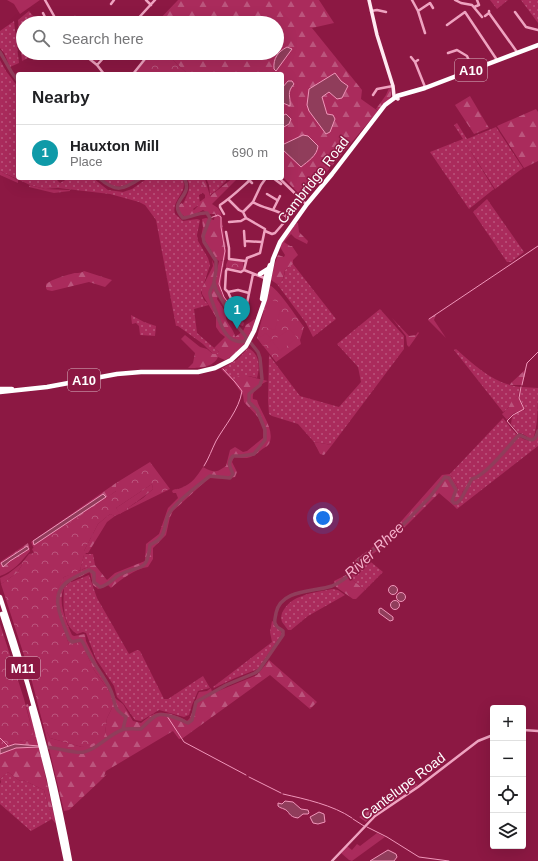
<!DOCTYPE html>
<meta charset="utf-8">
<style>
:root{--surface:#fff;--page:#f6f6f6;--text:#202124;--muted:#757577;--line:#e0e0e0;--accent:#3d8577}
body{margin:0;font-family:Arial,sans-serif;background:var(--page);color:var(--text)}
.controls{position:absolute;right:12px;bottom:12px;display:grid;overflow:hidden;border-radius:4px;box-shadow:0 4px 16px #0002}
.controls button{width:36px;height:36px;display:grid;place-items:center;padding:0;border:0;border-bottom:1px solid var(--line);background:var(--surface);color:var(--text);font:20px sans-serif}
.you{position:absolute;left:323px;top:518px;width:14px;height:14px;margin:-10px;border:3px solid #fff;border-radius:50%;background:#1a73e8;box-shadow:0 0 0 6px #1a73e833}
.badge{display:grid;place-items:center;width:26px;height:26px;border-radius:50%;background:var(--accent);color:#fff;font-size:13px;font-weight:700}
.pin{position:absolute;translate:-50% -33px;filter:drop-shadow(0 1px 2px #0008)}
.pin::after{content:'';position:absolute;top:21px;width:14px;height:12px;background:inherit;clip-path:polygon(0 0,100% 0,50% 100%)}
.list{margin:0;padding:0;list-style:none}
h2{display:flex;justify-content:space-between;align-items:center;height:52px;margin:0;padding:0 16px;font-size:17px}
h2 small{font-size:13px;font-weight:400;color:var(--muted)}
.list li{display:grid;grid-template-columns:26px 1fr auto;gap:12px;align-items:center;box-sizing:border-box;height:56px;padding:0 16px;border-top:1px solid var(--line)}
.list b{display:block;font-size:15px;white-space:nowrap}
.list p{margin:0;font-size:13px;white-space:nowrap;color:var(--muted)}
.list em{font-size:13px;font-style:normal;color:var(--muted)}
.icon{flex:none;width:22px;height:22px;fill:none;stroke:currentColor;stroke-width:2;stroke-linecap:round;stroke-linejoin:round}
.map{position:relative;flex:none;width:538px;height:861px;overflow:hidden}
.search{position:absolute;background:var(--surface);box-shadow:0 4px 16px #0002;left:16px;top:16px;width:268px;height:44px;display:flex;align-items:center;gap:10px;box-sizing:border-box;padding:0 14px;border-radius:22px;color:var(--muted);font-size:15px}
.panel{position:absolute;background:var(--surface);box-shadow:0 4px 16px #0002;left:16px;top:72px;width:268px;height:108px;border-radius:4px}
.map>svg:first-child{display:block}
.grass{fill:url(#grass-dots)}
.forest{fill:url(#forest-firs)}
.park{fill:url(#park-crowns);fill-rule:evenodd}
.garden{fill:#aa2b5c}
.water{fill:#903d5b;stroke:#f096ba}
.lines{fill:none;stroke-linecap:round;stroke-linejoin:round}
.stream{stroke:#f096ba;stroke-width:1}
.river{stroke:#903d5b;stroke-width:3.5}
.minor{stroke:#eea3c0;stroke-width:2.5}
.major{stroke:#ffeaf1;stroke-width:3.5}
.highway{stroke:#fff;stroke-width:4.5}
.labels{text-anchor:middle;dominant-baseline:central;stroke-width:3;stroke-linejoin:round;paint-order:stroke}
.shield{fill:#8c1843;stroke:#dcbac7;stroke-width:1}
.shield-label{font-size:13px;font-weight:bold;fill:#fff}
.street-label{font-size:14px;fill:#fff;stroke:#8c1843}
.water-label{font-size:15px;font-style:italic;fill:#f5afca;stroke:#8c1843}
</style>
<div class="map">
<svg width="538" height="861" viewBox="0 0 538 861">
<defs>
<pattern id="grass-dots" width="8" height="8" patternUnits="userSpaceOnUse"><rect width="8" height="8" fill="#aa2b5c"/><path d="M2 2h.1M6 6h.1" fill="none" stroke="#bb557d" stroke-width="1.8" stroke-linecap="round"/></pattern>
<pattern id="forest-firs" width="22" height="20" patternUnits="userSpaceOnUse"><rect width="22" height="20" fill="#aa2b5c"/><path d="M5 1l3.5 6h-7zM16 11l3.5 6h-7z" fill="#bb557d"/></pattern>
<pattern id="park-crowns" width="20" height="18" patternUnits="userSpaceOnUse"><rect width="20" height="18" fill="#aa2b5c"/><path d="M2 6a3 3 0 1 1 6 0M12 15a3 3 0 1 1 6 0" fill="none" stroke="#bb557d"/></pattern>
</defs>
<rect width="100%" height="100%" fill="#8c1843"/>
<path class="grass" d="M 490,0 L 508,0 L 497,9 Z
M 521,0 L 538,0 L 538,23 Z
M 29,11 L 39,23 L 23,23 L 23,53 L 38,53 L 22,61 L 18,20 Z
M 14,21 L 19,63 L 10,67 L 4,53 L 0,48 L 0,31 Z
M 0,60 L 6,71 L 18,87 L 18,178 L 55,178 L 60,183 L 69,178 L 93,178 L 108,190 L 123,192 L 132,189 L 148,178 L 180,178 L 183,180 C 188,193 171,200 175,214 L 183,221 L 197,219 L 200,220 L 197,235 L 198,241 L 208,258 L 210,265 L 201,293 L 204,300 L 209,305 L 194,309 L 197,333 L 220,353 L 218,354 L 213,354 L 203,344 L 178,326 L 176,326 L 156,220 L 145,205 L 139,202 L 110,194 L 58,188 L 45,189 L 30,185 L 0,171 Z
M 457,123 L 467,139 L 496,127 L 523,168 L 495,189 L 454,125 Z
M 463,139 L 494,189 L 469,209 L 430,152 Z
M 101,178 L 138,178 C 124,188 115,191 101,178 Z
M 186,178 L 201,178 L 204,186 L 204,192 L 199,195 L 200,204 L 193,209 L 186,211 L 182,207 C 185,197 194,188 186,178 Z
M 206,178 L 226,178 L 226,181 L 217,190 L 210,195 L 209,185 Z
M 487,199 L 524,252 L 511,262 L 507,262 L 473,212 Z
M 293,264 L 336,319 L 313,337 L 306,323 L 277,284 C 284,282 284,276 285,270 Z
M 380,309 L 404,336 L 404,349 L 332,445 L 314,442 L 298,424 L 272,416 L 269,414 L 268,400 L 269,355 L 300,396 L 339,407 L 361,382 L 358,367 L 337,344 Z
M 131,315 L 144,322 L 156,326 L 155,336 L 140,335 L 139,326 L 136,323 L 132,324 Z
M 248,348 C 260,354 260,367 257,378 C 248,376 241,374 233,381 L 221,369 L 238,359 Z
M 456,349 C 475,366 494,384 520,387 L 518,397 C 510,400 510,409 503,412 L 454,350 Z
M 522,387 L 538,388 C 538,401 538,428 533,439 C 527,439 524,432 518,433 L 511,424 L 512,417 L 517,412 L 525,410 L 519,396 Z
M 503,418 C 511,428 521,444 535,440 L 538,435 L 538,446 L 457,509 L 453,505 L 460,503 L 464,489 L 462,493 L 459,493 L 457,486 L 450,474 Z
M 397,526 L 400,532 L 382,548 L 366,558 L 383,572 L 365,590 L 346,575 L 355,560 L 389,535 Z
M 84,551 L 86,554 L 93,554 L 95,565 L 80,570 L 84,555 Z
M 89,575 L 97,598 L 129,654 L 137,650 L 140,651 L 164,699 L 168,699 L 203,676 L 210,688 L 198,691 L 192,705 L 189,715 L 184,717 L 159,710 L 141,721 L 135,720 L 123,703 L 117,697 L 114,686 L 96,659 L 86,633 L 83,632 L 77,634 C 62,625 63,603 64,588 L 69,583 Z
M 332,589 L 338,590 L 345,595 L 308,616 L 291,630 L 288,630 C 286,627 284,625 282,622 C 281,619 281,616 282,613 C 291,594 314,593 332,589 Z
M 272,621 L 274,622 L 274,625 L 281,631 L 282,634 L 258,669 L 235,678 L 214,688 L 213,687 L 272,642 L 270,632 Z
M 8,772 L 20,781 L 23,780 L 44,790 L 52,819 L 31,831 L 0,804 L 0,784 L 1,782 L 0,779 Z"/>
<path class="forest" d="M 178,0 L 319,0 L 334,23 L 312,28 L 362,90 L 361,99 L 378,111 L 304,199 L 282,176 L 282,74 L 188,74 L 165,53 L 277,53 L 277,23 L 156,23 Z
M 390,87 C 395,98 385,103 379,111 L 376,109 L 386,95 L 389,88 Z
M 470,96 L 489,128 L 474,134 L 455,105 Z
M 536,109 L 538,112 L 538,161 L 524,168 L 497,126 Z
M 0,171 L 18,180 L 18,183 L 0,175 Z
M 200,178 L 205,179 L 210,196 L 233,178 L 238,178 L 212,204 L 218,208 L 221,213 L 226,250 L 225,260 L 219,261 L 216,259 L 204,239 L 201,237 L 203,227 L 202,219 L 206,218 L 214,220 L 215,214 L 209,214 L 203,210 L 192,216 L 185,217 L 179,212 L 179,205 L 182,203 L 186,209 L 192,208 L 194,210 L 198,206 L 198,203 L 205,198 L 205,195 L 201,191 L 204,186 L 199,179 Z
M 30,185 L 45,189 L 70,190 L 70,191 L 54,193 L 29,187 Z
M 295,223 L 298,223 L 299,232 L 308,241 L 307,244 L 295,238 L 291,234 L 284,242 L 290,246 L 292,246 L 298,255 L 293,260 L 293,264 L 285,270 L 283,279 L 280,283 L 277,284 L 271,280 L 274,266 L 278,255 L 284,257 L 285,255 L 280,247 L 282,242 Z
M 212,260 L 217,270 L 219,261 L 224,261 L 221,282 L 221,292 L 230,306 L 238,314 L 244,323 L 243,326 L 235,324 C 233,319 230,318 228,313 C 225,307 224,299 218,296 L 217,299 L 226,313 C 224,323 234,328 235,337 L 243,331 L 246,325 L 255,319 C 254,334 239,354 225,360 L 218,357 C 213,368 199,368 188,368 L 193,363 L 195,353 L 181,339 L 185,335 L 200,347 L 207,349 L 213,354 L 218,354 L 219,352 L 214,348 L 225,337 L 220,333 L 216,327 L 216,317 L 202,294 L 202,288 L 213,266 Z
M 84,271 L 112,280 L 105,287 L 89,282 L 52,291 L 47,290 L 46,288 L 46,284 C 53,279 63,276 71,274 C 76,272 80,274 84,271 Z
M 436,314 L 434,320 L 446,338 L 428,320 Z
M 392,318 L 409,336 L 416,335 L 418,332 L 419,333 L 409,347 L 407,345 L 406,336 Z
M 525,370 L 526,371 L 522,385 L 510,385 L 511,383 Z
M 243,375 L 268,381 C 261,384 251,390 253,399 L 257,400 C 260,412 276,430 269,444 C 267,447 263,448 260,451 C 251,459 245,459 234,457 L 232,462 L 237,472 L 235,477 L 229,479 L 209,478 L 173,511 L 170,517 L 166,535 L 153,548 L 153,559 L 148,567 C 135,569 121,579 111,588 L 108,585 L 98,589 L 93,585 L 90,572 C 84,575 76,578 70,582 C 53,593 66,621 72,635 L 74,636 L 85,634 L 86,641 L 100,670 L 116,699 L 123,704 L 133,721 L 141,723 C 145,720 149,716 154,714 C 163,710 180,716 187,721 C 193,717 195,699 199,692 L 207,691 L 211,688 L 212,692 L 218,691 L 257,675 L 269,660 L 317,702 L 310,709 L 270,675 L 183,738 L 179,739 L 173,731 L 106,771 L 104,776 L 107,774 L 99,782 L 69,810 L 64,811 L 45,732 L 47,732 L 50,738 L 82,747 L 105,734 L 107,718 L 112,708 L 110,692 L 94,670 L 81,643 L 69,645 C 65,631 54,609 56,594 C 57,588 61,582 64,577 L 91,566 L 95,565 L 107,580 L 115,573 L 145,561 L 146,544 L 159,534 L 168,508 L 178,498 L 176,493 L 173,493 L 172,491 C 175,488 177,490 181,488 C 192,484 197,476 203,467 C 214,473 216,473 226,466 L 230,450 L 235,447 L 243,452 L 247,451 L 263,438 L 263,427 L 258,417 L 244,402 L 243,395 L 233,381 L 237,377 Z
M 518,397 L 524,410 L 514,413 L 507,420 L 502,414 L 508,408 L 513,399 Z
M 314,442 L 332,445 L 324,455 L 320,454 Z
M 450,474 L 457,486 L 459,493 L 462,493 L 467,484 L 469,484 L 460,503 L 453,505 L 439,493 L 400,532 L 397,526 L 442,475 Z
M 116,483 L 116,491 C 89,511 62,530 34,549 L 31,542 Z
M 152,484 L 153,489 C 143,498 131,505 120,514 L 116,508 Z
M 110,514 L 115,516 L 107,522 L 88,553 L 84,553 L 84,551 L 98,524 Z
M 28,543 L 30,551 C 21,562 14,571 0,576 L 0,562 Z
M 22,563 L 22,565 L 17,573 L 1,584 L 0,578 L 8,574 Z
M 346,575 L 365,590 L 356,599 L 353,599 L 336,587 L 334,581 Z
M 28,704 L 39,746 L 15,744 L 4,747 L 9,744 L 29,740 L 32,730 L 26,705 Z
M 39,747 L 56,824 L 52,819 L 44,790 L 23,780 L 20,781 L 8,772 L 0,779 L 0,754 L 16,748 Z
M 410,780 L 418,785 L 370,817 L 366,822 L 359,817 Z"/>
<path class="park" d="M 96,53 L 105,53 L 106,54 L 96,62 L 91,58 Z
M 151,53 L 165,53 L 188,74 L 138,74 L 136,72 Z
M 228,260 L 243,261 L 243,269 L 242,270 L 226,268 L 226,265 Z
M 269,285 C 278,288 297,318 304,327 L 300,340 L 301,344 L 276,362 L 257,338 L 263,314 Z
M 150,462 L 170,489 L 115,516 L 110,514 L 98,524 L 84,551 L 84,555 L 80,570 L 73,574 L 64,577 L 57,590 L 56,599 L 59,614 L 69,645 L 81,642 L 94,670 L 110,692 L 112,698 L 112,708 L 107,718 L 105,734 L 104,737 L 96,742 L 90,745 L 82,747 L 50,738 L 47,732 L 45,732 L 30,674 L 1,584 L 17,573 L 22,565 L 22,563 L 29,554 L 34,553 L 32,549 L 116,491 L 116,483 ZM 152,484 L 153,489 L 143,498 L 120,513 L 116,508 Z
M 0,624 L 24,699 L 32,730 L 33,737 L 29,740 L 9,744 L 0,749 Z"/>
<path class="garden" d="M 7,0 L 40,0 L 20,14 L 14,4 Z
M 268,299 L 282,303 L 275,330 L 261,326 Z
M 290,329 L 297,338 L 280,351 L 272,341 Z
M 266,333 L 272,340 L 263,346 L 258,339 Z
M 377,833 L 385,837 L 352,861 L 349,860 L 341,853 L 347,846 L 352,850 L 357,844 L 360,846 Z"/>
<path class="water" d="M 287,47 L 292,49 L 276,71 L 274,69 C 273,58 278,52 287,47 Z
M 335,73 L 341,81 L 348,86 L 342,98 L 337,99 L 329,92 L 322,97 L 327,114 L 333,115 L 335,119 L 330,132 L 326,134 L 309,111 L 307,105 L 309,89 Z
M 288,81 L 292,81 L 294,84 C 286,93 291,96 290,106 L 283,103 L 282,109 L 282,88 Z
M 286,114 L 291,119 L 289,124 L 282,128 L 282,116 Z
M 303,135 L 308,136 L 318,146 C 317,156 308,161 301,167 L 282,149 L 282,145 Z
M 103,494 L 106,497 L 34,545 L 33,541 Z
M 27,546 L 29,549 L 10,561 L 3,567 L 1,563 Z
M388.5 590a4.5 4.5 0 1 1 9 0a4.5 4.5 0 1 1-9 0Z
M396.5 597a4.5 4.5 0 1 1 9 0a4.5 4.5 0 1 1-9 0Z
M390.5 605a4.5 4.5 0 1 1 9 0a4.5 4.5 0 1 1-9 0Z
M 381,608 L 393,617 L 393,620 L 390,621 L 379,613 L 379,609 Z
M 15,744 L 39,746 L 39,747 L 16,748 L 0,754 L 0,749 Z
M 285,801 L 293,802 L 301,809 L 308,810 L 309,813 L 308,814 L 303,814 L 298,818 C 288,817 290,811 284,809 C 282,808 280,808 278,806 L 278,803 L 282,804 Z
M 319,812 L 324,814 L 325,822 L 318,824 L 313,823 L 310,817 Z
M 388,850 L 396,854 L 397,857 L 394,861 L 370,861 Z"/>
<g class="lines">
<path class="stream" d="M 210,218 L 218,215 L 221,217 L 221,227 L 225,251 L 219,284 L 224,297 L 239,317
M 429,319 L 538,246
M 522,385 L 527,363 L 538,352
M 519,435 L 507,421 L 513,415 L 524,409 L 519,398 L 521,387
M 204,466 C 209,458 212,449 216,441 C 225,425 239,410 242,391 L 235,382 L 223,369
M 167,716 L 184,742 L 246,775
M 0,738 L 8,746
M 249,777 L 281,793
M 283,794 C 305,799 333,805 352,818
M 353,819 L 364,826
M 367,827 L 387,837 L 419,857 L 449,861"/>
<path class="river" d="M 0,52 L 12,73 L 18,81
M 61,178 L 62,178
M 99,178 C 116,193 123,190 141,178
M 214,283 C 213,286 211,289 210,292 C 209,297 213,302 214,307 C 220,321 225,346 245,341 L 246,338
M 123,729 L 126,717 C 111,707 117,705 111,691 C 105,677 94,665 87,651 C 85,647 84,643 81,640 L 72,642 L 69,639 C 62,619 47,594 70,580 C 76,576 83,573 89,570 L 94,573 L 94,582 L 100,587 C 108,585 113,579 119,575 C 140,564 147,574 150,545 C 153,543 158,541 160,538 C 167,531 164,519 170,512 C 179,499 197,486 210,476 L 230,478 L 233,474 C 230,467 227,463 233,456 L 241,456 L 254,454 L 265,440 L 265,430 L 257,410 L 249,402 L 249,394 L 260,385 L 262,379 L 260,358 L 258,352 L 238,327 L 216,290 L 214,282 L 216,270 L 216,261 L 204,242 L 203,236 L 210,218 L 207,213 C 199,212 192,217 183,218 C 166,200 195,197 184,178
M 44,747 C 55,747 76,754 84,752 C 97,750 109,734 122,730 C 127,728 135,729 141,729 C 157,713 157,711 179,719 C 183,720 184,722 188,723 L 192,720 L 196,702 L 226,685 L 255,673 L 259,670 L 283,635 L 283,631 C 281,629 277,628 276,625 C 273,622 276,616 276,613 C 281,589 314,592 332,586 C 339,583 345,579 350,574 C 354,571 357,567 358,561 L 392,536 L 430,497 L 445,477 L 449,478 L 456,490 L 452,501 L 454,503 L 457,503 L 461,499 L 472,479 C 486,475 507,448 517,437 L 519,435 C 529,438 534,446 538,431"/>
<path class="minor" d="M 45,0 L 58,23
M 146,0 L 151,5
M 412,0 L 418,11 L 425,33
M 455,0 L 461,3 L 472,5 L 482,17
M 111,4 L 114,0
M 474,7 L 479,5 L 477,0
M 371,11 L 377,10 L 386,12
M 418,11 L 430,3 L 433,8
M 489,11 L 489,13 L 517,52
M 515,12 L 526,27 L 538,30
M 43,13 L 48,23
M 485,16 L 489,13
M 71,23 L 75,17
M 117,23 L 118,22
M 134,23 L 155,0
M 447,25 L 465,12 L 497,60
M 82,53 L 97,65 L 104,74
M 448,53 L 457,50 L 467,56 L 473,70
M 411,57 L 415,62 L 425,87
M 415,62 L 418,60
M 97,65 L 108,53
M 133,74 L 149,54
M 373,95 L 377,89 L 393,86
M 247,178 L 252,183
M 273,178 L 281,184
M 279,178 L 306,204
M 267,194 L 277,200
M 229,200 L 239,210 L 243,212
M 253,202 C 263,209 278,209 287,217 L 287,219 L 275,233 L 272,234 L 265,231
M 273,210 L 280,196
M 243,212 L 246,218 L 265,229 L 260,253 L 247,258 L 244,270 L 267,279
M 243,212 L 253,202 L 261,185 L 266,178
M 224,214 L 220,207 L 220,205 C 231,198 240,189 250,180
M 287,217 L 290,215 L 294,205
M 229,222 L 241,221 L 246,218
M 244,231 L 245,246
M 226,232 L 229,248 L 229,259 L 245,261
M 245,241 L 262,242
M 244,270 L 241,272 L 227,269 L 226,271 L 225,289 L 228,292 L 238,290 L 249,293
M 228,292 L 233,303
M 238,312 L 243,309
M 246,314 L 243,309 L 246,308 L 253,274
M 523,730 L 538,731
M 332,861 L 375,816 L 418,787 L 478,741 L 493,735"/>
<path class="major" d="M 369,0 L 377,35 L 393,86 L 394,96 L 398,99"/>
<path class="highway" d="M 260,274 L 268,269
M 262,299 L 266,276 L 270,265
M 0,389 L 12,389
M 0,392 L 47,387 L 117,374 L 141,372 L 198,372 L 215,368 L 231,360 L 246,346 L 254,331 L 265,299 L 273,259 L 280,242 L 307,204 L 332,174 L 385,105 L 397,96 L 425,88 L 538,45
M 0,597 C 29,683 54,771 70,861
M 2,614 L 18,664
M 31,708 L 49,779 L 66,861"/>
</g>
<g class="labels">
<g class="shield">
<rect x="455" y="59" width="32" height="22" rx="3"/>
<rect x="68" y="369" width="32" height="22" rx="3"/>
<rect x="6" y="657" width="34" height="22" rx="3"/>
</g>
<g class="shield-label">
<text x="471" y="70">A10</text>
<text x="84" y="380">A10</text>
<text x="23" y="668">M11</text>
</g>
<g class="street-label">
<text transform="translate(313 180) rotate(-52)">Cambridge Road</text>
<text transform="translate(403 786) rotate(-37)">Cantelupe Road</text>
</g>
<g class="water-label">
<text transform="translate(374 550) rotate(-43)">River Rhee</text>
</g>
</g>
</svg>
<div class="controls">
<button>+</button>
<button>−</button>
<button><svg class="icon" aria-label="locate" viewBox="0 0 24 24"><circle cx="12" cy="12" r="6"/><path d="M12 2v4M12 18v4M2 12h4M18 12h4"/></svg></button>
<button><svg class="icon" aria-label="layers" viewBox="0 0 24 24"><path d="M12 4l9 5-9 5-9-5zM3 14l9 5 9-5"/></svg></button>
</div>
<div class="you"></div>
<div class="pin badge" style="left:237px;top:329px;background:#0f9aa8">1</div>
<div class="search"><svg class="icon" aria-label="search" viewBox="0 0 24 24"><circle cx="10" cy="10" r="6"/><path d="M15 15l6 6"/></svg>Search here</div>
<section class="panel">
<h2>Nearby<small></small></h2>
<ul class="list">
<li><span class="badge" style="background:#0f9aa8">1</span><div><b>Hauxton Mill</b><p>Place</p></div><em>690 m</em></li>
</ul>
</section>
</div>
